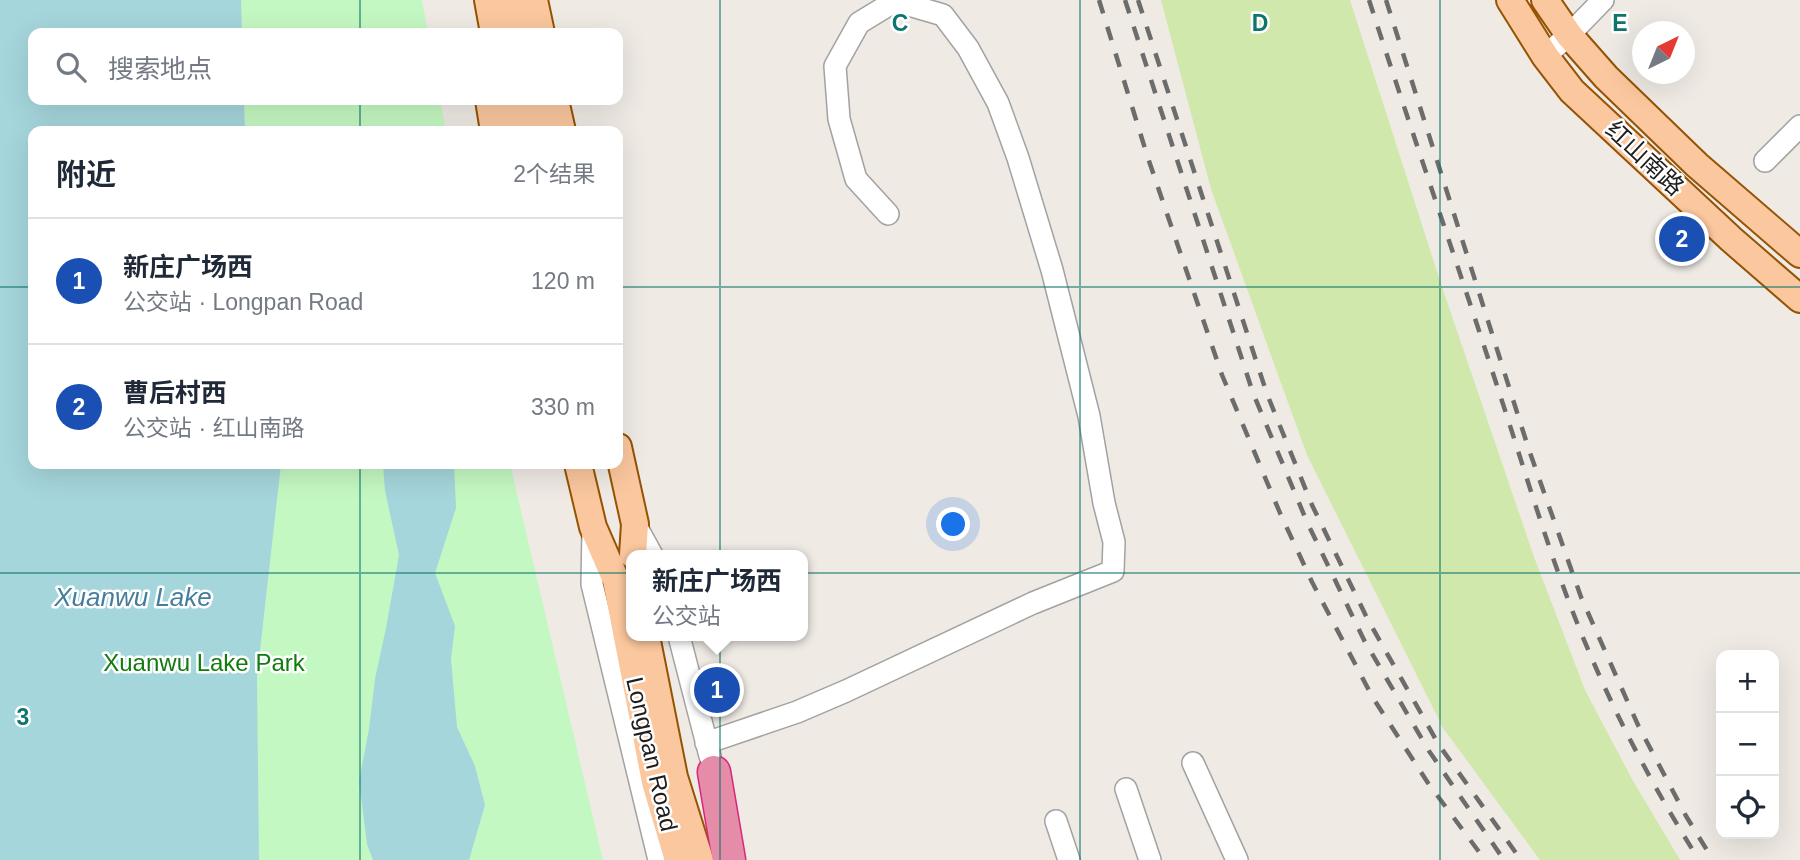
<!DOCTYPE html>
<html lang="zh">
<meta charset="utf-8">
<style>
:root{--surface:#fff;--page:#f2f2f3;--text:#1f2937;--muted:#747a83;--line:#e0e1e3;--accent:#b45309}
body{margin:0;font-family:Helvetica,"Noto Sans SC",sans-serif;background:var(--page);color:var(--text)}
.controls{position:absolute;right:21px;bottom:21px;display:grid;overflow:hidden;border-radius:14px;box-shadow:0 7px 28px #0002}
.controls button{width:63px;height:63px;display:grid;place-items:center;padding:0;border:0;border-bottom:2px solid var(--line);background:var(--surface);color:var(--text);font:35px sans-serif}
.compass{position:absolute;left:1632px;top:21px;width:63px;height:63px;border-radius:50%;background:var(--surface);box-shadow:0 7px 28px #0002;rotate:43deg}
.you{position:absolute;left:954px;top:525px;width:24px;height:24px;margin:-18px;border:5px solid #fff;border-radius:50%;background:#1a73e8;box-shadow:0 0 0 10px #1a73e833}
.badge{display:grid;place-items:center;width:46px;height:46px;border-radius:50%;background:var(--accent);color:#fff;font-size:23px;font-weight:700}
.pin{position:absolute;translate:-50% -50%;border:4px solid #fff;box-shadow:0 2px 7px #0006}
.popup{position:absolute;left:626px;top:550px;width:182px;height:91px;box-sizing:border-box;display:grid;place-content:center;border-radius:14px;background:var(--surface);filter:drop-shadow(0 2px 5px #0005);font-size:23px;white-space:nowrap;color:var(--muted)}
.popup b{font-size:26px;color:var(--text)}
.popup::after{content:'';position:absolute;left:50%;top:100%;margin-left:-14px;border:14px solid transparent;border-top-color:var(--surface)}
.list{margin:0;padding:0;list-style:none}
h2{display:flex;justify-content:space-between;align-items:center;height:91px;margin:0;padding:0 28px;font-size:30px}
h2 small{font-size:23px;font-weight:400;color:var(--muted)}
.list li{display:grid;grid-template-columns:46px 1fr auto;gap:21px;align-items:center;box-sizing:border-box;height:126px;padding:0 28px;border-top:2px solid var(--line)}
.list b{display:block;font-size:26px;white-space:nowrap}
.list p{margin:0;font-size:23px;white-space:nowrap;color:var(--muted)}
.list em{font-size:23px;font-style:normal;color:var(--muted)}
.icon{flex:none;width:38px;height:38px;fill:none;stroke:currentColor;stroke-width:2;stroke-linecap:round;stroke-linejoin:round}
.map{position:relative;flex:none;width:1800px;height:860px;overflow:hidden}
.search{position:absolute;background:var(--surface);box-shadow:0 7px 28px #0002;left:28px;top:28px;width:595px;height:77px;display:flex;align-items:center;gap:18px;box-sizing:border-box;padding:0 24px;border-radius:14px;color:var(--muted);font-size:26px}
.panel{position:absolute;background:var(--surface);box-shadow:0 7px 28px #0002;left:28px;top:126px;width:595px;height:343px;border-radius:14px}
.map>svg:first-child{display:block}
.grass{fill:#d0e8ab}
.park{fill:#c4f8c2}
.water{fill:#a5d6dc}
.lines{fill:none;stroke-linecap:round;stroke-linejoin:round}
.minor-casing{stroke:#a2a2a2;stroke-width:24}
.major-casing{stroke:#955303;stroke-width:30}
.highway-casing{stroke:#d72779;stroke-width:35}
.minor{stroke:#fff;stroke-width:21}
.major{stroke:#fac79e;stroke-width:26}
.highway{stroke:#e58da8;stroke-width:32}
.rail{stroke:#6c6c6c;stroke-width:4.5;stroke-dasharray:14 14;stroke-linecap:butt}
.grid{fill:none;stroke:#0f766e;stroke-width:2;stroke-opacity:0.55}
.labels{text-anchor:middle;dominant-baseline:central;stroke-width:5;stroke-linejoin:round;paint-order:stroke}
.street-label{font-size:24px;fill:#1e1e1e;stroke:#fff}
.park-label{font-size:24px;fill:#127b0d;stroke:#fff}
.water-label{font-size:26px;font-style:italic;fill:#467c9c;stroke:#fff}
.grid-label{font-size:23px;text-anchor:middle;font-weight:bold;fill:#0f766e;stroke:#fff;stroke-width:5;stroke-linejoin:round;paint-order:stroke}
</style>
<div class="map">
<svg width="1800" height="860" viewBox="0 0 1800 860">
<rect width="100%" height="100%" fill="#efeae4"/>
<path class="grass" d="M 1161,0 L 1350,0 L 1439,278 L 1534,557 L 1585,690 L 1632,779 L 1680,860 L 1540,860 L 1443,728 L 1307,455 L 1211,189 Z"/>
<path class="park" d="M 0,0 L 422,0 L 428,33 L 33,33 L 33,100 L 440,100 L 446,131 L 33,131 L 33,464 L 510,464 L 603,860 L 0,860 Z"/>
<path class="water" d="M 0,0 L 241,0 L 242,33 L 33,33 L 33,100 L 244,100 L 245,131 L 33,131 L 33,464 L 281,464 L 257,677 L 259,860 L 0,860 Z
M 383,464 L 454,464 L 456,508 L 435,573 L 455,626 L 451,659 L 457,727 L 475,766 L 485,805 L 469,860 L 373,860 L 367,844 L 359,781 L 369,729 L 375,679 L 386,628 L 399,555 L 385,491 Z"/>
<g class="lines">
<defs>
<path id="minor" d="M 1545,56 L 1569,35 L 1603,0
M 1765,161 L 1800,126
M 635,524 L 652,555
M 593,529 L 592,584 L 659,860
M 679,636 L 710,756
M 706,743 L 797,712 L 846,691 L 1033,603 L 1113,571 L 1114,542 L 1104,503 L 1089,416 L 1052,270 L 1018,158 L 998,103 L 968,48 L 943,15 L 895,1 L 859,23 L 835,66 L 839,119 L 856,179 L 888,214
M 1193,763 L 1237,860
M 1126,789 L 1150,860
M 1056,821 L 1069,860"/>
<path id="major" d="M 488,0 L 494,33
M 512,0 L 518,33
M 534,0 L 541,33
M 1510,0 L 1545,56 L 1572,91 L 1731,239 L 1800,299
M 1545,0 L 1569,35 L 1606,77 L 1697,165 L 1800,254
M 489,100 L 494,131
M 508,100 L 514,131
M 531,100 L 537,131
M 555,100 L 562,131
M 618,447 L 635,524 L 633,555
M 578,464 L 593,527 L 616,580 L 655,782 L 678,860
M 646,636 L 674,777 L 700,860"/>
<path id="highway" d="M 714,772 L 729,860"/>
</defs>
<use href="#minor" class="minor-casing"/>
<use href="#major" class="major-casing"/>
<use href="#highway" class="highway-casing"/>
<use href="#minor" class="minor"/>
<use href="#major" class="major"/>
<use href="#highway" class="highway"/>
<path class="rail" d="M 1099,0 L 1147,155 L 1222,375 L 1280,513 L 1312,582 L 1373,698 L 1428,783 L 1485,860
M 1125,0 L 1253,393 L 1307,522 L 1364,640 L 1429,751 L 1504,860
M 1138,0 L 1267,394 L 1312,505 L 1368,620 L 1439,745 L 1521,860
M 1369,0 C 1412,133 1458,265 1501,398 C 1529,483 1554,571 1590,654 C 1620,725 1658,795 1699,860
M 1386,0 L 1529,450 L 1581,597 L 1638,725 L 1686,816 L 1713,860"/>
</g>
<path class="grid" d="M 360,0 L 360,33M 720,0 L 720,860M 1080,0 L 1080,860M 1440,0 L 1440,860M 360,100 L 360,131M 0,287 L 33,287M 618,287 L 1800,287M 360,464 L 360,860M 0,573 L 1800,573"/>
<g class="labels">
<g class="street-label">
<text transform="translate(1645 158) rotate(43)">红山南路</text>
<text transform="translate(652 754) rotate(77)">Longpan Road</text>
</g>
<g class="park-label">
<text x="204" y="662">Xuanwu Lake Park</text>
</g>
<g class="water-label">
<text x="133" y="597">Xuanwu Lake</text>
</g>
</g>
<g class="grid-label">
<text x="900" y="31">C</text>
<text x="1260" y="31">D</text>
<text x="1620" y="31">E</text>
<text x="23" y="725">3</text>
</g>
</svg>
<div class="controls">
<button>+</button>
<button>−</button>
<button><svg class="icon" aria-label="locate" viewBox="0 0 24 24"><circle cx="12" cy="12" r="6"/><path d="M12 2v4M12 18v4M2 12h4M18 12h4"/></svg></button>
</div>
<svg class="compass" viewBox="-18 -18 36 36"><path d="M0-13l5 13h-10z" fill="#e53935"/><path d="M0 13l5-13h-10z" fill="#747a83"/></svg>
<div class="you"></div>
<div class="pin badge" style="left:717px;top:690px;background:#1a4fb4">1</div>
<div class="popup"><b>新庄广场西</b>公交站</div>
<div class="pin badge" style="left:1682px;top:239px;background:#1a4fb4">2</div>
<div class="search"><svg class="icon" aria-label="search" viewBox="0 0 24 24"><circle cx="10" cy="10" r="6"/><path d="M15 15l6 6"/></svg>搜索地点</div>
<section class="panel">
<h2>附近<small>2个结果</small></h2>
<ul class="list">
<li><span class="badge" style="background:#1a4fb4">1</span><div><b>新庄广场西</b><p>公交站 · Longpan Road</p></div><em>120 m</em></li>
<li><span class="badge" style="background:#1a4fb4">2</span><div><b>曹后村西</b><p>公交站 · 红山南路</p></div><em>330 m</em></li>
</ul>
</section>
</div>
